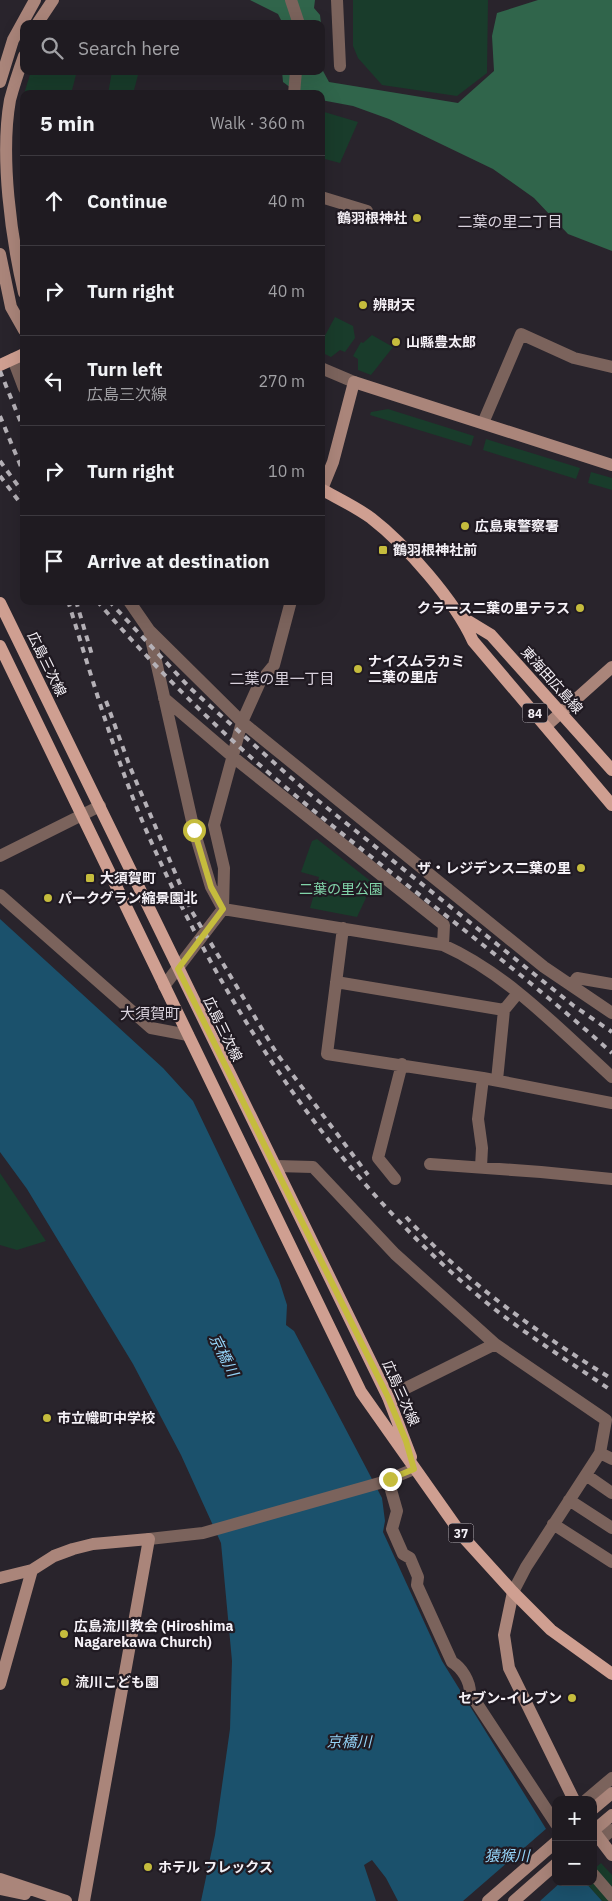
<!DOCTYPE html>
<meta charset="utf-8">
<style>
:root{--surface:#1f1b21;--page:#2c282e;--text:#f1f3f6;--muted:#a1a1a5;--line:#3c393f}
body{margin:0;font-family:"IBM Plex Sans","Noto Sans JP",sans-serif;background:var(--page);color:var(--text)}
.controls{position:absolute;right:15px;bottom:15px;display:grid;overflow:hidden;border-radius:10px;box-shadow:0 5px 20px #0002}
.controls button{width:45px;height:45px;display:grid;place-items:center;padding:0;border:0;border-bottom:1px solid var(--line);background:var(--surface);color:var(--text);font:25px sans-serif}
.stop{position:absolute;width:15px;height:15px;margin:-11px;border:4px solid #c5bc3d;border-radius:50%;background:#fff}
.stop.end{background:#c5bc3d;border-color:#fff;box-shadow:0 1px 5px #0008}
.list{margin:0;padding:0;list-style:none}
h2{display:flex;justify-content:space-between;align-items:center;height:65px;margin:0;padding:0 20px;font-size:21px}
h2 small{font-size:16px;font-weight:400;color:var(--muted)}
.list li{display:grid;grid-template-columns:32px 1fr auto;gap:15px;align-items:center;box-sizing:border-box;height:90px;padding:0 20px;border-top:1px solid var(--line)}
.list b{display:block;font-size:19px;white-space:nowrap}
.list p{margin:0;font-size:16px;white-space:nowrap;color:var(--muted)}
.list em{font-size:16px;font-style:normal;color:var(--muted)}
.icon{flex:none;width:28px;height:28px;fill:none;stroke:currentColor;stroke-width:2;stroke-linecap:round;stroke-linejoin:round}
.map{position:relative;flex:none;width:612px;height:1901px;overflow:hidden}
.search{position:absolute;background:var(--surface);box-shadow:0 5px 20px #0002;left:20px;top:20px;width:305px;height:55px;display:flex;align-items:center;gap:12px;box-sizing:border-box;padding:0 18px;border-radius:10px;color:var(--muted);font-size:19px}
.panel{position:absolute;background:var(--surface);box-shadow:0 5px 20px #0002;left:20px;top:90px;width:305px;height:515px;border-radius:10px}
.map>svg:first-child{display:block}
.green{fill:#193c2b}
.forest{fill:#30654b}
.water{fill:#1b516c}
.pier{fill:#29242c}
.lines{fill:none;stroke-linecap:round;stroke-linejoin:round}
.street{stroke:#7b635c;stroke-width:12}
.secondary{stroke:#aa857a;stroke-width:12}
.primary{stroke:#cf9f91;stroke-width:12}
.rail{stroke:#b5b1b7;stroke-width:4;stroke-dasharray:6 6;stroke-linecap:butt}
.secondary-bridge{stroke:#aa857a;stroke-width:12}
.route{stroke:#c5bc3d;stroke-width:6}
.poi-dot{fill:#c5bc3d;stroke:#201a22;stroke-width:2}
.labels{text-anchor:middle;dominant-baseline:central;stroke-width:4.5;stroke-linejoin:round;paint-order:stroke}
.shield{fill:#201a22;stroke:#b5b0b7;stroke-width:1}
.shield-label{font-size:12px;font-weight:bold;fill:#f5f1f7}
.poi-label{font-size:14px;font-weight:bold;fill:#f5f1f7;stroke:#201a22;text-anchor:start}
.street-label{font-size:14px;fill:#f5f1f7;stroke:#201a22}
.park-label{font-size:14px;fill:#81d4a9;stroke:#201a22}
.neighbourhood-label{font-size:15px;fill:#d9d2dd;stroke:#201a22}
.water-label{font-size:15px;font-style:italic;fill:#94d3f7;stroke:#201a22}
</style>
<div class="map">
<svg width="612" height="1901" viewBox="0 0 612 1901">
<rect width="100%" height="100%" fill="#29242c"/>
<path class="green" d="M 353,0 L 488,0 L 487,73 L 457,96 L 382,85 L 358,58 L 353,46 Z
M 31,71 L 77,71 L 71,94 L 24,94 Z
M 112,71 L 138,75 L 133,94 L 108,94 Z
M 321,111 L 358,122 L 340,163 L 321,158 Z
M 335,317 L 353,326 L 355,338 L 345,352 L 340,350 L 331,357 L 321,352 L 321,343 Z
M 372,335 L 393,347 L 371,375 L 358,370 L 358,359 L 353,356 L 361,342 L 363,343 Z
M 388,409 L 474,436 L 471,446 L 370,415 L 371,412 Z
M 486,439 L 580,468 L 576,479 L 483,450 Z
M 591,472 L 612,478 L 612,490 L 588,483 Z
M 317,839 L 373,883 L 357,917 L 310,908 L 319,877 L 301,872 L 312,841 Z
M 0,1173 L 46,1241 L 17,1250 L 0,1245 Z
M 601,1863 L 612,1875 L 612,1901 L 602,1901 L 585,1882 L 593,1882 L 593,1870 Z"/>
<path class="forest" d="M 250,0 L 315,0 L 314,8 L 320,15 L 321,24 L 283,24 L 278,14 Z
M 538,0 L 612,0 L 612,251 L 568,234 L 534,198 L 493,169 L 389,119 L 353,106 L 321,100 L 321,94 L 299,94 L 283,82 L 282,71 L 321,71 L 321,34 L 323,71 L 329,82 L 458,103 L 494,71 L 492,36 L 497,13 Z"/>
<path class="water" d="M 0,919 L 163,1068 L 193,1101 L 279,1280 L 287,1305 L 286,1325 L 294,1331 L 382,1498 L 385,1521 L 383,1532 L 442,1661 L 556,1845 L 556,1882 L 585,1882 L 602,1901 L 398,1901 L 386,1878 L 372,1860 L 364,1865 L 376,1901 L 201,1901 L 215,1835 L 230,1729 L 232,1661 L 221,1543 L 181,1455 L 133,1364 L 27,1189 L 0,1152 Z"/>
<path class="pier" d="M 547,1828 L 556,1841 L 556,1882 L 561,1882 L 540,1901 L 463,1901 Z"/>
<g class="lines">
<path class="street" d="M 291,0 L 299,24
M 337,0 L 340,66
M 294,94 L 296,71
M 321,197 L 367,211
M 13,359 L 24,388
M 321,368 L 354,382
M 483,423 L 521,334 L 574,358 L 612,367
M 129,601 L 149,630 L 242,722 L 544,967 L 612,1013
M 149,630 L 194,830 L 211,887 L 223,909 L 443,945 C 508,974 560,1030 612,1077
M 164,698 L 233,757 L 444,925 L 443,945
M 0,856 L 100,806
M 0,895 L 151,1028 L 188,1035
M 343,928 L 327,1054 L 483,1078 L 612,1103
M 336,982 L 504,1010
M 572,985 L 577,978 L 612,984
M 164,986 L 223,909 L 224,868 L 214,825 L 242,722 L 260,682 L 274,665 L 291,601
M 497,1080 L 504,1010 L 518,993
M 430,1164 L 541,1172 L 612,1179
M 276,1166 L 313,1167 L 395,1254 L 495,1344 L 606,1420 L 600,1453 L 526,1567 L 513,1592
M 481,1167 L 482,1148 L 478,1119 L 483,1078
M 395,1179 L 378,1158 L 402,1064
M 388,1397 L 495,1344
M 600,1453 L 612,1459
M 586,1475 L 612,1493
M 391,1490 L 397,1511 L 392,1529 L 403,1554 L 410,1558 L 418,1577 L 417,1585 L 452,1662 C 462,1668 470,1681 470,1693 L 556,1824
M 569,1500 L 612,1528
M 553,1524 L 612,1562
M 149,1539 L 203,1533 L 383,1482 L 414,1469
M 586,1800 L 612,1778
M 600,1840 L 612,1830
M 593,1874 L 612,1896"/>
<path class="secondary" d="M 37,24 L 53,0
M 24,56 C 19,70 14,85 10,100 C 0,156 11,237 24,293
M 0,82 L 13,40 L 35,0
M 0,254 L 11,307 L 24,330
M 322,489 L 333,462 L 354,382 L 612,465
M 546,726 L 612,667
M 0,1578 L 32,1570 L 54,1556 L 73,1549 L 93,1544 L 149,1539 L 84,1901
M 513,1592 L 504,1635 L 509,1668 L 574,1800
M 0,1684 L 32,1570
M 593,1809 L 612,1793
M 593,1830 L 612,1855
M 0,1879 L 66,1901
M 0,1889 L 25,1894
M 488,1901 L 556,1842
M 514,1901 L 556,1864"/>
<path class="primary" d="M 0,365 L 24,354
M 321,489 C 337,498 356,507 371,518 C 406,545 455,601 473,641 L 612,805
M 0,603 L 388,1397 L 411,1457
M 463,618 L 491,635 L 612,770
M 0,646 L 361,1392 L 464,1538 L 513,1592 L 551,1630 L 612,1674"/>
<path class="rail" d="M 0,371 L 24,430
M 0,416 L 24,474
M 0,461 L 24,494
M 0,476 L 24,508
M 68,601 C 94,684 118,769 154,848 C 229,1015 335,1174 475,1293 C 518,1330 566,1359 612,1391
M 76,601 L 92,655
M 97,601 C 159,673 228,740 302,801 C 405,886 513,964 612,1053
M 109,601 L 190,688 L 306,791 L 574,1006 L 612,1032
M 106,701 L 130,767 L 191,910 L 277,1054 L 368,1175
M 406,1217 C 465,1282 538,1333 612,1379"/>
<path class="secondary-bridge" d="M 593,1831 L 612,1815"/>
</g>
<g class="lines">
<path class="route" d="M 194,830 L 211,887 L 223,909 L 178,969 L 388,1397 L 406,1441 L 414,1469 L 390,1479"/>
</g>
<g class="poi-dot">
<circle cx="417" cy="218" r="5"/>
<circle cx="363" cy="305" r="5"/>
<circle cx="396" cy="342" r="5"/>
<circle cx="465" cy="526" r="5"/>
<rect x="378" y="545" width="10" height="10" rx="2.5"/>
<circle cx="580" cy="608" r="5"/>
<circle cx="358" cy="669" r="5"/>
<circle cx="581" cy="868" r="5"/>
<rect x="85" y="873" width="10" height="10" rx="2.5"/>
<circle cx="48" cy="898" r="5"/>
<circle cx="47" cy="1418" r="5"/>
<circle cx="64" cy="1634" r="5"/>
<circle cx="65" cy="1682" r="5"/>
<circle cx="572" cy="1698" r="5"/>
<circle cx="148" cy="1867" r="5"/>
</g>
<g class="labels">
<g class="shield">
<rect x="522.5" y="703.5" width="25" height="19" rx="4"/>
<rect x="448.5" y="1523.5" width="25" height="19" rx="4"/>
</g>
<g class="shield-label">
<text x="535" y="713">84</text>
<text x="461" y="1533">37</text>
</g>
<g class="poi-label">
<text x="407" y="218" text-anchor="end">鶴羽根神社</text>
<text x="373" y="305">辨財天</text>
<text x="406" y="342">山縣豊太郎</text>
<text x="475" y="526">広島東警察署</text>
<text x="393" y="550">鶴羽根神社前</text>
<text x="570" y="608" text-anchor="end">クラース二葉の里テラス</text>
<text x="368" y="661">ナイスムラカミ<tspan x="368" dy="16">二葉の里店</tspan></text>
<text x="571" y="868" text-anchor="end">ザ・レジデンス二葉の里</text>
<text x="100" y="878">大須賀町</text>
<text x="58" y="898">パークグラン縮景園北</text>
<text x="57" y="1418">市立幟町中学校</text>
<text x="74" y="1626">広島流川教会 (Hiroshima<tspan x="74" dy="16">Nagarekawa Church)</tspan></text>
<text x="75" y="1682">流川こども園</text>
<text x="562" y="1698" text-anchor="end">セブン-イレブン</text>
<text x="158" y="1867">ホテル フレックス</text>
</g>
<g class="street-label">
<text transform="translate(47 664) rotate(64)">広島三次線</text>
<text transform="translate(552 680) rotate(48)">東海田広島線</text>
<text transform="translate(223 1029) rotate(64)">広島三次線</text>
<text transform="translate(401 1393) rotate(66)">広島三次線</text>
</g>
<g class="park-label">
<text x="341" y="889">二葉の里公園</text>
</g>
<g class="neighbourhood-label">
<text x="510" y="221">二葉の里二丁目</text>
<text x="282" y="678">二葉の里一丁目</text>
<text x="150" y="1013">大須賀町</text>
</g>
<g class="water-label">
<text transform="translate(224 1355) rotate(63)">京橋川</text>
<text x="349" y="1741">京橋川</text>
<text x="507" y="1855">猿猴川</text>
</g>
</g>
</svg>
<div class="controls">
<button>+</button>
<button>−</button>
</div>
<div class="stop" style="left:194px;top:830px"></div>
<div class="stop end" style="left:390px;top:1479px"></div>
<div class="search"><svg class="icon" aria-label="search" viewBox="0 0 24 24"><circle cx="10" cy="10" r="6"/><path d="M15 15l6 6"/></svg>Search here</div>
<section class="panel">
<h2>5 min<small>Walk · 360 m</small></h2>
<ul class="list">
<li><svg class="icon" aria-label="ahead" viewBox="0 0 24 24"><path d="M12 20V5M6 11l6-6 6 6"/></svg><div><b>Continue</b></div><em>40 m</em></li>
<li><svg class="icon" aria-label="right" viewBox="0 0 24 24"><path d="M7 20v-9h11M14 6l5 5-5 5"/></svg><div><b>Turn right</b></div><em>40 m</em></li>
<li><svg class="icon" aria-label="left" viewBox="0 0 24 24"><path d="M17 20v-9H6M10 6l-5 5 5 5"/></svg><div><b>Turn left</b><p>広島三次線</p></div><em>270 m</em></li>
<li><svg class="icon" aria-label="right" viewBox="0 0 24 24"><path d="M7 20v-9h11M14 6l5 5-5 5"/></svg><div><b>Turn right</b></div><em>10 m</em></li>
<li><svg class="icon" aria-label="arrive" viewBox="0 0 24 24"><path d="M6 21V4h12l-3 4 3 4H6"/></svg><div><b>Arrive at destination</b></div></li>
</ul>
</section>
</div>
